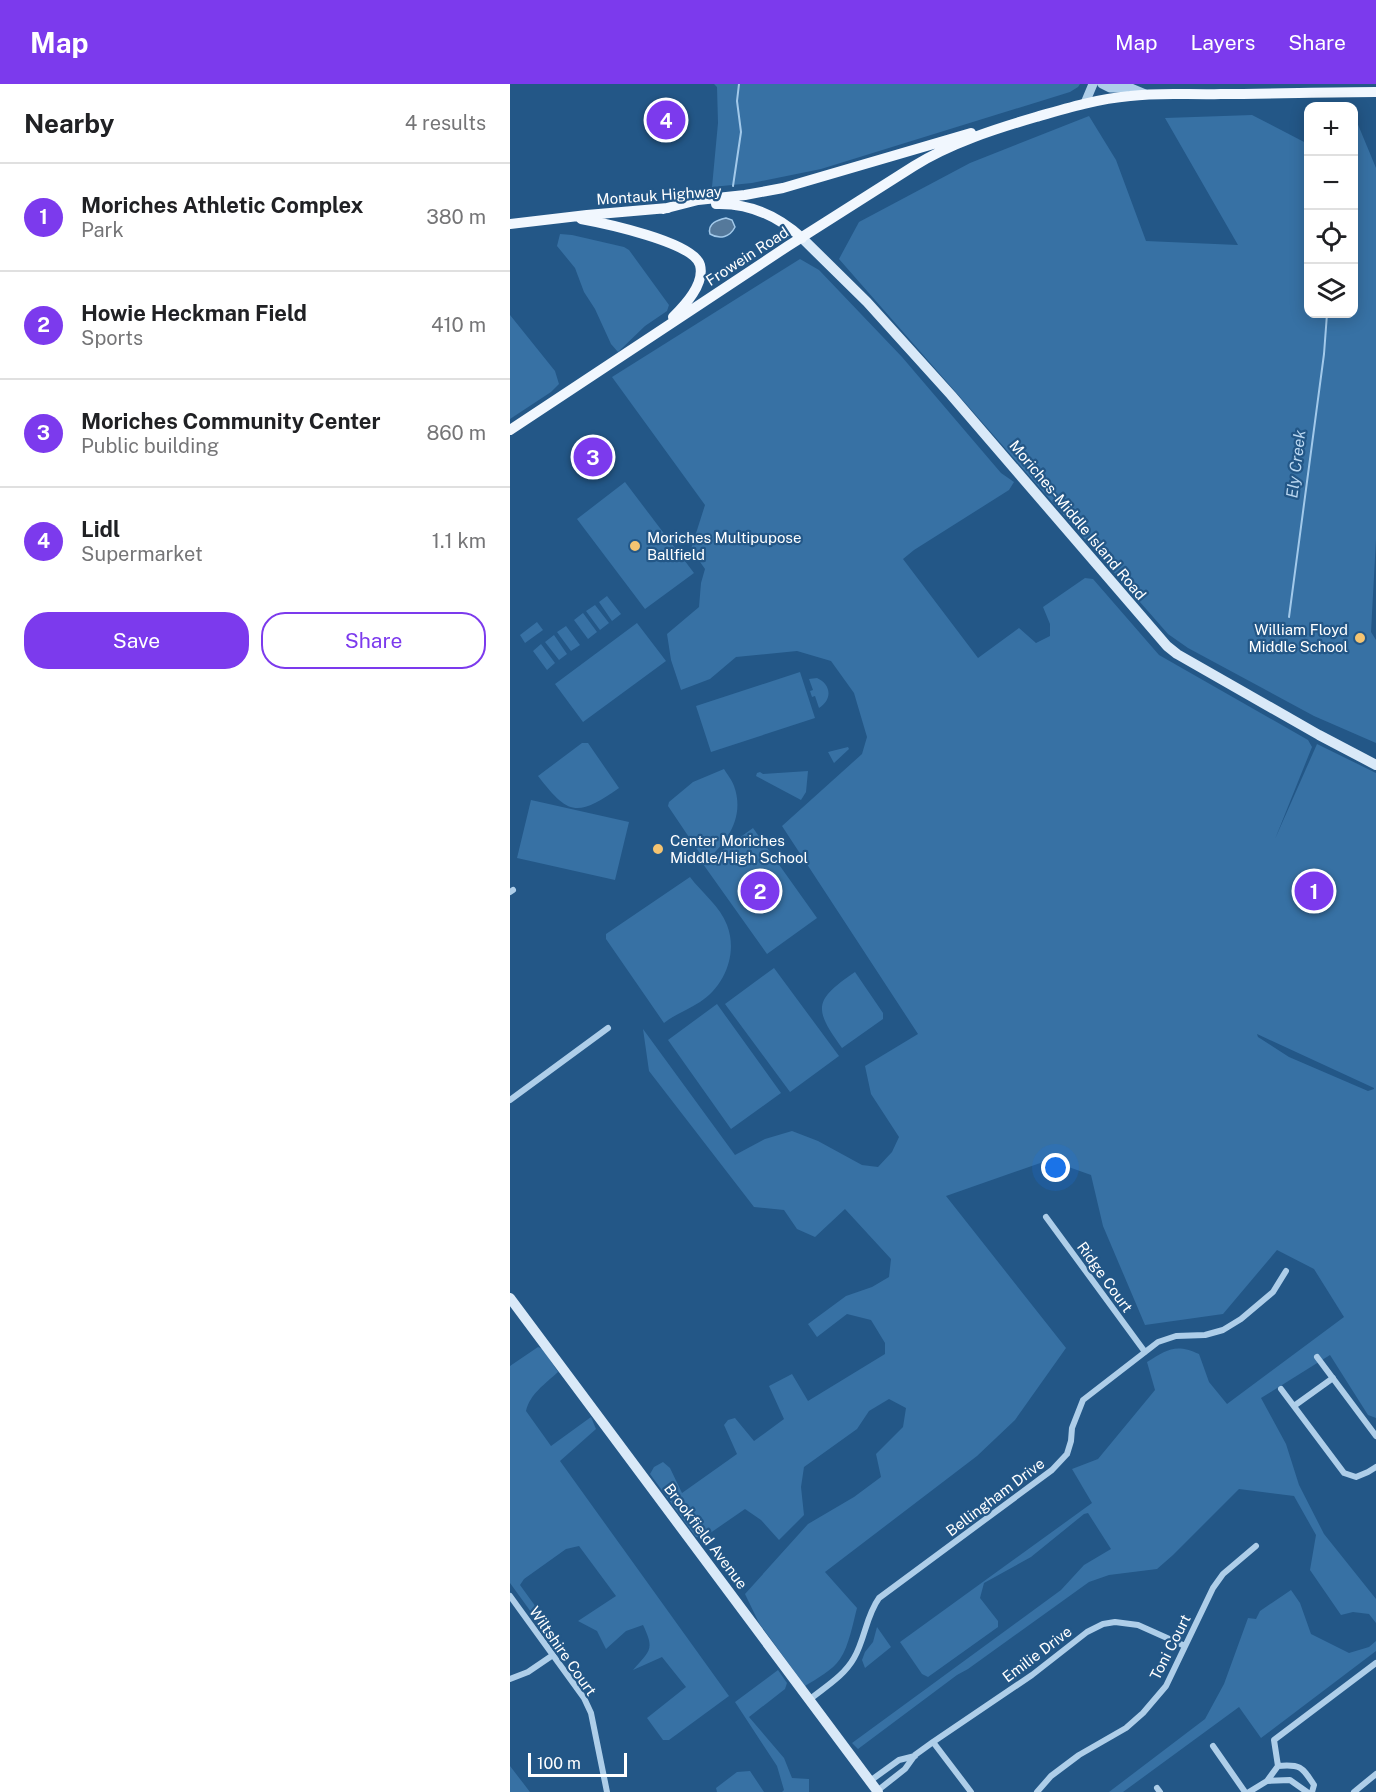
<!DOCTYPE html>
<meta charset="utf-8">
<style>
:root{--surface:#fff;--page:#f2f2f2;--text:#202124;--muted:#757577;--line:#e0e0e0;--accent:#7c3aed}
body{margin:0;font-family:"Public Sans",sans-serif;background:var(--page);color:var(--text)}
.controls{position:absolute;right:18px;top:18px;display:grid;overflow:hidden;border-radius:12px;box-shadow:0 3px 15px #0003}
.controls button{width:54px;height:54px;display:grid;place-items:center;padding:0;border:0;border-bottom:2px solid var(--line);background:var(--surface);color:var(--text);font:30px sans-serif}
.scale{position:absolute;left:18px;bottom:15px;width:99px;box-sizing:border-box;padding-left:6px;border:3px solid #fff;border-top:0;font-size:16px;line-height:21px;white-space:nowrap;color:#fff;-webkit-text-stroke:4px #235787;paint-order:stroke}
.you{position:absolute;left:546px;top:1084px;width:21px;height:21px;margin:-15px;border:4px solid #fff;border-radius:50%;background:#1a73e8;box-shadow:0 0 0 9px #1a73e833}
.badge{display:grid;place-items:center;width:39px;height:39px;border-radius:50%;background:var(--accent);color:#fff;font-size:20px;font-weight:700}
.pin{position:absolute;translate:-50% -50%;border:3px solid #fff;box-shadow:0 2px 6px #0006}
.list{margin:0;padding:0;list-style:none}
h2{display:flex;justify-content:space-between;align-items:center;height:78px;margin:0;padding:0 24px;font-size:26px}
h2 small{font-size:20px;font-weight:400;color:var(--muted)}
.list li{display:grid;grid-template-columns:39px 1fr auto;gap:18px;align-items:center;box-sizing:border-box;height:108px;padding:0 24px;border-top:2px solid var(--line)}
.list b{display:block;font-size:22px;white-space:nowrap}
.list p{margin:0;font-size:20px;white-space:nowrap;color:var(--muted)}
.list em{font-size:20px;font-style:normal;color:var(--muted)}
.actions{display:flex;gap:12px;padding:18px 24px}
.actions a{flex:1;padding:14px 0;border:2px solid var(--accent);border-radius:24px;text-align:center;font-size:21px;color:var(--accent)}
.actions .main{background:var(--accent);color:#fff}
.icon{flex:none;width:33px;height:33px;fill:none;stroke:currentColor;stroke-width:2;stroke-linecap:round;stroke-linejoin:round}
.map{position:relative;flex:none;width:866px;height:1708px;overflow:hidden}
header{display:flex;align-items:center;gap:36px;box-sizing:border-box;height:84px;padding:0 30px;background:var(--accent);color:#fff}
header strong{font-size:28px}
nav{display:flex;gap:33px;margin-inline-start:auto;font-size:21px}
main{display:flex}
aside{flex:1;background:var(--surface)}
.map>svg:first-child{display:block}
.green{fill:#3771a4;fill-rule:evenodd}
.water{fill:#55799b;stroke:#a2c9ea;stroke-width:1.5}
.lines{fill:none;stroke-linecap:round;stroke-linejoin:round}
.stream{stroke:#a2c9ea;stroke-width:2}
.minor{stroke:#aecee9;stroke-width:6}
.tertiary{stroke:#aecee9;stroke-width:9}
.secondary{stroke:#d9e9f8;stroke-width:10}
.primary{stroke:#f1f7fe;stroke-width:10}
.poi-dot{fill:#f5c471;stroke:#235787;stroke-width:2}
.labels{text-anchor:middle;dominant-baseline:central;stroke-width:4.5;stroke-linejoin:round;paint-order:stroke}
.street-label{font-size:15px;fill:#fff;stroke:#235787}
.poi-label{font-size:15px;fill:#fff;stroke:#235787;text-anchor:start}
.water-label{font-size:16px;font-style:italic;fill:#bad7f1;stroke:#235787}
</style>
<header>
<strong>Map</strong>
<nav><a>Map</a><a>Layers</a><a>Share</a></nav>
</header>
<main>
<aside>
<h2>Nearby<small>4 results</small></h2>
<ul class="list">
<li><span class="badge">1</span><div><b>Moriches Athletic Complex</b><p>Park</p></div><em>380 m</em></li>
<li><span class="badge">2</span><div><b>Howie Heckman Field</b><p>Sports</p></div><em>410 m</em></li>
<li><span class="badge">3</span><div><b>Moriches Community Center</b><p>Public building</p></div><em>860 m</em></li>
<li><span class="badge">4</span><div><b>Lidl</b><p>Supermarket</p></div><em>1.1 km</em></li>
</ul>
<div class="actions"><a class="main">Save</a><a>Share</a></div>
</aside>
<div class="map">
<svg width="866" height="1708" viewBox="0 0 866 1708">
<rect width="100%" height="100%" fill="#235787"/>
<path class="green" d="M 204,0 L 570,0 L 568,3 L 560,8 L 311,85 L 242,99 L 202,103 L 208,39 L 207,3 Z
M 742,31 L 798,60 L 798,230 L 844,230 L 844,31 L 866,84 L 866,455 L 861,548 L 866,556 L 866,659 L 804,632 L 678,564 L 658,550 L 329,175 L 349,138 L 460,79 L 579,32 L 606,76 L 636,157 L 728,161 L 655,34 Z
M 50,150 L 62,151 L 114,163 L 119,166 L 159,221 L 157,227 L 135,242 L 108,268 L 101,260 L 85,225 L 74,208 L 65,184 L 47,162 Z
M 290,175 L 309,186 L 392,273 L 491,389 L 504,398 L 499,406 L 404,466 L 393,475 L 468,574 L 509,544 L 526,559 L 540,552 L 540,540 L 533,523 L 575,494 L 583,495 L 649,571 L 798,656 L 802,663 L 765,755 L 807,660 L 866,689 L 866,1334 L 858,1331 L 820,1271 L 751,1314 L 776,1360 L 789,1401 L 814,1450 L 866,1515 L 866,1539 L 859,1530 L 843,1528 L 831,1531 L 800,1486 L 806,1451 L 784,1412 L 729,1405 L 663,1471 L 647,1485 L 599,1491 L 579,1498 L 458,1585 L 447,1591 L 348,1665 L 342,1659 L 551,1506 L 574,1481 L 601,1465 L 578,1429 L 574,1430 L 521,1473 L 474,1499 L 470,1514 L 488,1537 L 488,1543 L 418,1593 L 412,1590 L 390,1558 L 582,1419 L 562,1385 L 588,1375 L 645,1306 L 637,1278 C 657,1266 665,1259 689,1270 L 699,1298 L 717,1320 L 834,1233 L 804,1185 L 767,1166 L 713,1230 L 635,1241 L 593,1142 L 581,1091 L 539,1076 L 436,1112 L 556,1264 L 505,1336 L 467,1372 L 315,1488 L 347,1524 C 343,1539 339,1562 330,1575 C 323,1586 306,1595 295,1602 L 249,1539 L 235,1510 L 298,1440 L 344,1413 L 371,1393 L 366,1370 L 393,1343 L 396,1324 L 379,1315 L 359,1327 L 347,1345 L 294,1383 L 291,1403 L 294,1431 L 269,1456 L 251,1436 L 235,1425 L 193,1454 L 186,1453 L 140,1390 L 144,1383 L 153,1378 L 160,1384 L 172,1409 L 227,1370 L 214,1341 L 218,1336 L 225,1334 L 244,1357 L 274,1335 L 259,1302 L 282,1290 L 298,1317 L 375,1270 L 375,1259 L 361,1236 L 337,1230 L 307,1253 L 298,1240 L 336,1212 L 362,1203 L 379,1193 L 381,1175 L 335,1125 L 305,1153 L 287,1145 L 274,1126 L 244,1123 L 139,987 L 133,945 L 225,1071 L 255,1055 L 282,1047 L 308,1057 L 352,1081 L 368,1083 L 382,1068 L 389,1053 L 361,1010 L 355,982 L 408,950 L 272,742 L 352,670 L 357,653 L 344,609 L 321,577 L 287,567 L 226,573 L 200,595 L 171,606 L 161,576 L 157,550 L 189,523 L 191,499 L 195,485 L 181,465 L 195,421 L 102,293 ZM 747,950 L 864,1004 L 864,1005 L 858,1007 L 779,973 L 748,953 Z
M 0,231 L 45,287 L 49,300 L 41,308 L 0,335 Z
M 115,398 L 184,489 L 135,525 L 67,435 Z
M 97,512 L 111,530 L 102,537 L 89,518 Z
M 85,521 L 99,539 L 90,546 L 76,527 Z
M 73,529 L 87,548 L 78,555 L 64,536 Z
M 27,538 L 33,546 L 15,559 L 10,551 Z
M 127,539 L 156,577 L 73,638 L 45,600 Z
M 56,542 L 70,561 L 61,567 L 47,548 Z
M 44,551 L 57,570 L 49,576 L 35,558 Z
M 31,560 L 45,579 L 37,586 L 23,567 Z
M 290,588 L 305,634 L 201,668 L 186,622 Z
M 307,594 C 322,601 322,616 309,624 L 305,612 L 302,613 L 300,607 L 303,606 L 299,595 Z
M 72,659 L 78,659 L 109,704 C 67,733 59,732 28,692 Z
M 338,663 L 339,665 L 324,679 L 318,668 Z
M 214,685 C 217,690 222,696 224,702 C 235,732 218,759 195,777 L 158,722 L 159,718 L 183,698 Z
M 298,687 L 296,708 L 291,716 L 246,692 L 247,689 L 250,688 L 253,690 Z
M 21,716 L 119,738 L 105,796 L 7,774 Z
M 243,744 L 307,834 L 257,870 L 193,780 Z
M 180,793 C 192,809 210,822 217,841 C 228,869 215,902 190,918 C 178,926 165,930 154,939 L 96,855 L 96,850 Z
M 264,884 L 329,972 L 280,1008 L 215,920 Z
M 345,888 L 373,929 L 373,935 L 332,964 C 303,924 304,916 345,888 Z
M 207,920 L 271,1009 L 221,1045 L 158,956 Z
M 28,1263 L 33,1265 L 48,1288 C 35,1300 20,1310 16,1327 L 41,1362 L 81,1333 L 86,1345 L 50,1377 L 219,1612 L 159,1656 L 153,1656 L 137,1634 L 176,1603 L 152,1573 L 123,1586 C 140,1566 145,1566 133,1541 L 116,1547 L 96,1565 L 87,1547 L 68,1537 L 106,1512 L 69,1462 L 56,1465 L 14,1495 L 10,1501 L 44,1548 L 37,1550 L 0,1499 L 0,1282 Z
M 781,1506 L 790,1519 L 801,1550 L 839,1569 L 859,1563 L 866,1557 L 866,1567 L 751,1654 L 729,1623 L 613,1708 L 599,1708 L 695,1635 L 714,1600 L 738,1534 L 746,1535 L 750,1527 Z
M 367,1543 L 381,1563 L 355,1584 L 352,1576 L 355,1568 L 363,1558 Z
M 268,1586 L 277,1599 L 275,1605 L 239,1633 L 274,1674 L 282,1694 L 299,1695 L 299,1708 L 272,1708 L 274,1706 L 267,1682 L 225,1618 Z
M 0,1682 L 20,1708 L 0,1708 Z
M 240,1687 L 254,1708 L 207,1708 L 206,1704 L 227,1688 Z"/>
<path class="water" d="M 216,134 L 222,136 L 225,143 C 220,153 210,156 200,150 C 197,139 208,136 216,134 Z"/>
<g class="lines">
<path class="stream" d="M 830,22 L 830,20
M 223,102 L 231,48 L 227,17 L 229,0
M 779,533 L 814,270 L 817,230"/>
<path class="minor" d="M 0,808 L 3,806
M 0,1016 L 98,944
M 536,1133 L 635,1268
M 807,1273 L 866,1352
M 771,1305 L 834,1389 L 846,1393 L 858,1388 L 866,1383
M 784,1322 L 823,1294
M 0,1512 L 74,1614 L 81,1629 L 97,1708
M 0,1595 L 18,1588 L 43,1571
M 299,1616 C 315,1603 334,1592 344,1574 C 355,1555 356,1532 369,1514 L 542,1386 L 557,1370 L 561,1357 L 562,1344 L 573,1316 L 648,1258 L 666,1252 L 695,1251 L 713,1246 L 731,1235 L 763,1208 L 776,1187
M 423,1658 L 461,1708
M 703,1662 L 735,1708
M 768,1682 C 791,1680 792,1683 804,1701 L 802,1708
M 360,1697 L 389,1676 L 405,1672
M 757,1697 L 780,1696 L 797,1708
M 647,1704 L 650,1708
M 367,1707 L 395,1685 L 405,1671 L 423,1658 L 522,1591 L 577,1548 L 593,1540 L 605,1538 L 628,1541 L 675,1562
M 527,1708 L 541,1692 L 569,1671 L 616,1644 L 633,1629 L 656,1602 L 703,1504 L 713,1490 L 746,1462
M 739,1708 L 757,1697 L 768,1682 L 764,1656 L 866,1579
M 844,1708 L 866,1690"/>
<path class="tertiary" d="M 592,0 L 600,4 L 621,4 L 635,10
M 575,19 L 583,0"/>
<path class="secondary" d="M 292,154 L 357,218 L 441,311 L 657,562 L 667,570 L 809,651 L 866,681
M 0,1214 L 368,1708"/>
<path class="primary" d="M 206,120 C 239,119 268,132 292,154
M 153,125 L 188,116 L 235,111 L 273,104 L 461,49
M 71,135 C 93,139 184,158 190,181 C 195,200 175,221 163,233
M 0,140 L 77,131 L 158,124
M 0,346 L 278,162 L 404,82 C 441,59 485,45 526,33 C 557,24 587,15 620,12 C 650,8 680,11 711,10 C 763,10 814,8 866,8"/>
</g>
<g class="poi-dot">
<circle cx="125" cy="462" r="6"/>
<circle cx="850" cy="554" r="6"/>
<circle cx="148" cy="765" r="6"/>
</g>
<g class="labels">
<g class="street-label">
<text transform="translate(149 111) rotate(-4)">Montauk Highway</text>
<text transform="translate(237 172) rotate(-33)">Frowein Road</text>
<text transform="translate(568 436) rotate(50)">Moriches-Middle Island Road</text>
<text transform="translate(595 1193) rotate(54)">Ridge Court</text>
<text transform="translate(485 1413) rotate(-37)">Bellingham Drive</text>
<text transform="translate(196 1452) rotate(53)">Brookfield Avenue</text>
<text transform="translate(660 1563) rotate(-63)">Toni Court</text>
<text transform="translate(53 1567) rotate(55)">Wiltshire Court</text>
<text transform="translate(527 1570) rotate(-37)">Emilie Drive</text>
</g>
<g class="poi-label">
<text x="137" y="453">Moriches Multipupose<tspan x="137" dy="17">Ballfield</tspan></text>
<text x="838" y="545" text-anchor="end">William Floyd<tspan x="838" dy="17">Middle School</tspan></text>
<text x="160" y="756">Center Moriches<tspan x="160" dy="17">Middle/High School</tspan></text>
</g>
<g class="water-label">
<text transform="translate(786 380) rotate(-83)">Ely Creek</text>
</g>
</g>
</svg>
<div class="controls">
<button>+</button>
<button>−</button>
<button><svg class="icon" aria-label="locate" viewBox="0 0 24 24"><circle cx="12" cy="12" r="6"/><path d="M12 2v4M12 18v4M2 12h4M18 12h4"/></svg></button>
<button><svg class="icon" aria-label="layers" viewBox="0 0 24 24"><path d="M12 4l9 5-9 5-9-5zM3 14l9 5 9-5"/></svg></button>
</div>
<div class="scale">100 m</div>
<div class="you"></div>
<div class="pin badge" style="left:804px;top:807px">1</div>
<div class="pin badge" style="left:250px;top:807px">2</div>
<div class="pin badge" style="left:83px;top:373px">3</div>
<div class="pin badge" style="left:156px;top:36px">4</div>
</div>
</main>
